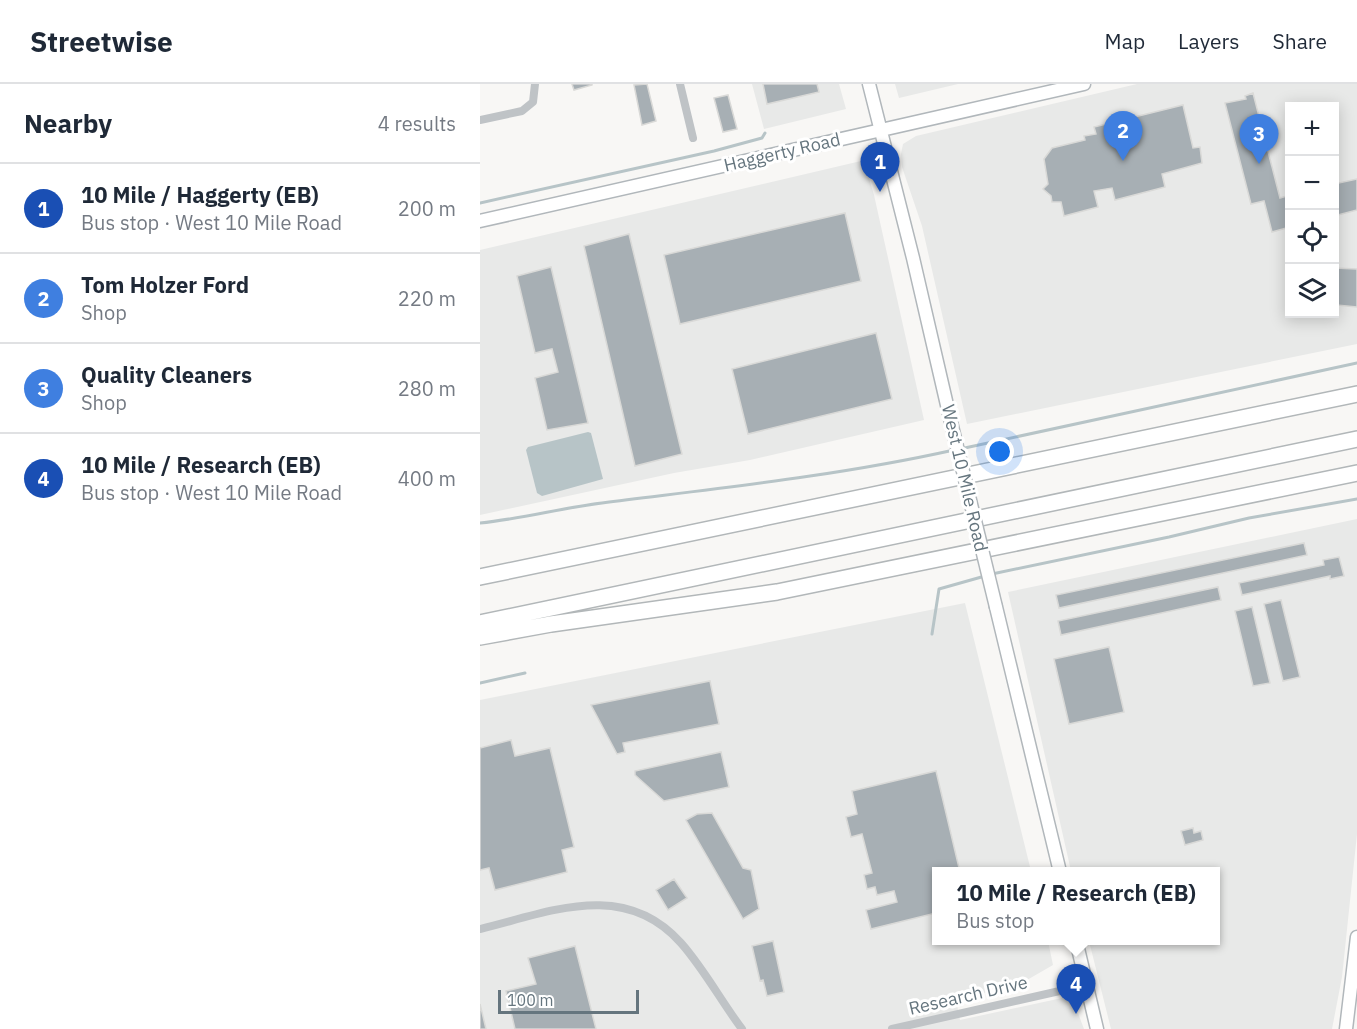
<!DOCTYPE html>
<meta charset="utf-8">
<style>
:root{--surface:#fff;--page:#f6f6f7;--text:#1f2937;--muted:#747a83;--line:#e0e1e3;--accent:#0f766e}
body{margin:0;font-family:"IBM Plex Sans",sans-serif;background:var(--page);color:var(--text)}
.controls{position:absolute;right:18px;top:18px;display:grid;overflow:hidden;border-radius:0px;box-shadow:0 3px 15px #0003}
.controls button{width:54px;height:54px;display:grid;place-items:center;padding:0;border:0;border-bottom:2px solid var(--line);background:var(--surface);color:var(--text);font:30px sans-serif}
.scale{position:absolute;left:18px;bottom:15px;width:141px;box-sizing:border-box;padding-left:6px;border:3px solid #65757e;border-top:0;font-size:16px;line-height:21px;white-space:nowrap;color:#65757e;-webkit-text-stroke:4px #fff;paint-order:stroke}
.you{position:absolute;left:520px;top:368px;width:21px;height:21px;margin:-15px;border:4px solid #fff;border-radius:50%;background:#1a73e8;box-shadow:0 0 0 9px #1a73e833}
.badge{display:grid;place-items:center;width:39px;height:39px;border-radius:50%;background:var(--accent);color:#fff;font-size:20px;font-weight:700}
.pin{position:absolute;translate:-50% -50px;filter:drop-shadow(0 2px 3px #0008)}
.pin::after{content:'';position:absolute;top:32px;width:21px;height:18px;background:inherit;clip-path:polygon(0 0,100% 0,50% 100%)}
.popup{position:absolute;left:452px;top:783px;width:288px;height:78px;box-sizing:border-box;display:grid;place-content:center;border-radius:0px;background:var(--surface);filter:drop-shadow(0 2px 4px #0005);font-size:20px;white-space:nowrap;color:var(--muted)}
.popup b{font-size:22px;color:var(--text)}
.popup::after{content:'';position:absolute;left:50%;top:100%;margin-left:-12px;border:12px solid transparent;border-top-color:var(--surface)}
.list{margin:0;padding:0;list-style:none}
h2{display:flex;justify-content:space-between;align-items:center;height:78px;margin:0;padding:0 24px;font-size:26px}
h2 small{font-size:20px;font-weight:400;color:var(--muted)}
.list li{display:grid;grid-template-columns:39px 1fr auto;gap:18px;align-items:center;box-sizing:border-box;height:90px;padding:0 24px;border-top:2px solid var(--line)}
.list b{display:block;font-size:22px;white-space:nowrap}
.list p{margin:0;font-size:20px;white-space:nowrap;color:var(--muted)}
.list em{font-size:20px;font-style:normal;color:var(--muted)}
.icon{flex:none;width:33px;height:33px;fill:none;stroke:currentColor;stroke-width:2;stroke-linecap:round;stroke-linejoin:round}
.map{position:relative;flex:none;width:877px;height:945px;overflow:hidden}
header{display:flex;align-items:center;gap:36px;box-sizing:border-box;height:84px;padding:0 30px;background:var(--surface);border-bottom:2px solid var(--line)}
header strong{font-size:28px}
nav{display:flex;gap:33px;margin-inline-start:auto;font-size:21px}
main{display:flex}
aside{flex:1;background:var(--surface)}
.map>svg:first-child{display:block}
.built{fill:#e8e9e8;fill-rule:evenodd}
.water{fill:#b7c4c7}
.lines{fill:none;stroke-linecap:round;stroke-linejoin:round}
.stream{stroke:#b7c4c7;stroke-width:3}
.building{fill:#a7afb4;stroke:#d9d9d7;stroke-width:1.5}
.secondary-casing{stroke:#b1b7bb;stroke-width:15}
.highway-casing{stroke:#b2b7b9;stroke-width:18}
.street{stroke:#bfc3c6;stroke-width:8}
.secondary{stroke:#fff;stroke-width:12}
.highway{stroke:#fff;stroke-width:15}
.secondary-bridge-casing{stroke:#b1b7bb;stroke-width:15;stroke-linecap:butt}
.secondary-bridge{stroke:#fff;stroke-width:12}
.labels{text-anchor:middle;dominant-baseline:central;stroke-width:6;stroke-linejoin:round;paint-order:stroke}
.street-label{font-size:18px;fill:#65757e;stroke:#fff}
</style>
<header>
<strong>Streetwise</strong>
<nav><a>Map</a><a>Layers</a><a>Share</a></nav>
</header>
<main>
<aside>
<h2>Nearby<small>4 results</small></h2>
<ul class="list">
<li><span class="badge" style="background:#1a4fb4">1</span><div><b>10 Mile / Haggerty (EB)</b><p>Bus stop · West 10 Mile Road</p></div><em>200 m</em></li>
<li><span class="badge" style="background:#3f7fe0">2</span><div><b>Tom Holzer Ford</b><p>Shop</p></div><em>220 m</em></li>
<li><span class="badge" style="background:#3f7fe0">3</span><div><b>Quality Cleaners</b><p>Shop</p></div><em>280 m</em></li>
<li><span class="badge" style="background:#1a4fb4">4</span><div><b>10 Mile / Research (EB)</b><p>Bus stop · West 10 Mile Road</p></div><em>400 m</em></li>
</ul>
</aside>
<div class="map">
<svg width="877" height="945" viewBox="0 0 877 945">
<rect width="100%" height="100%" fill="#f8f7f5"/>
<path class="built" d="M 272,0 L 359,0 L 366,25 L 284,45 Z
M 415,0 L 478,0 L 419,14 Z
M 657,0 L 877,0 L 877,260 L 487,340 L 442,142 L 422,83 L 421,70 L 423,60 L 436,52 ZM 810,22 L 854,22 L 854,230 L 810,230 Z
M 381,77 L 388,91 L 394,111 L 444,336 L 270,376 L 194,389 L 0,431 L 0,166 Z
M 877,435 L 877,750 L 862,893 L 852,945 L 631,945 L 609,857 L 736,856 L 736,788 L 591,787 L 528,508 Z
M 485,519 L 551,787 L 456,788 L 456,856 L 568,857 L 573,881 L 547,896 L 511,906 L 477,921 L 480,936 L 582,914 L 595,921 L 604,945 L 0,945 L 0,616 Z"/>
<path class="water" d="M 108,348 L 111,349 L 123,395 L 62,412 L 57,409 L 46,366 L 48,363 Z"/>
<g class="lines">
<path class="stream" d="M 0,119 L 234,67 L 282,54 L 285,49
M 480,365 L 877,279
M 0,439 C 41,435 81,424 122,419 C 240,404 357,392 474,366
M 512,490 L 689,453 L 769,434 L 877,415
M 452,550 L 459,505 L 505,492
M 0,599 L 45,589"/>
</g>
<path class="building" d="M 92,0 L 112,0 L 112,1 L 94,6 Z
M 167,0 L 176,37 L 162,41 L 154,1 Z
M 283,0 L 337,0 L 339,8 L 287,20 Z
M 773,9 L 800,114 L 810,111 L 810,143 L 792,148 L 784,117 L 771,120 L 745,19 L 766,15 L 765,12 Z
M 248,11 L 257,45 L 243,48 L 234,14 Z
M 703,21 L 713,64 L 720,63 L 722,79 L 682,90 L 685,103 L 635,116 L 632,104 L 614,107 L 618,123 L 584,132 L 581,118 L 572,118 L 571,112 L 563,105 L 568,100 L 564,75 L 572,64 L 605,56 L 604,52 L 616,50 L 614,43 Z
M 877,95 L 877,126 L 854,132 L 854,100 Z
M 365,129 L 381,197 L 200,240 L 184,171 Z
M 149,150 L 202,370 L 155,382 L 104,162 Z
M 71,183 L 108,339 L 67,346 L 55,294 L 78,288 L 72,265 L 55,269 L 37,192 Z
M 854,184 L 877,185 L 877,223 L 857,221 L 854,227 Z
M 396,249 L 412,315 L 268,350 L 252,285 Z
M 824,459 L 827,471 L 579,524 L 576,511 Z
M 859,473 L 864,492 L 850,495 L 850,492 L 762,511 L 759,499 L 844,481 L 843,476 Z
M 738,503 L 741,516 L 581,551 L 578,537 Z
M 801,516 L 820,593 L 803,597 L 784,520 Z
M 772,523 L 790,599 L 773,602 L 755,527 Z
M 629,563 L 644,628 L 589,640 L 574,575 Z
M 230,597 L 239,640 L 143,659 L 145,668 L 137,670 L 111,621 Z
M 31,656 L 35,672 L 70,664 L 94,763 L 82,766 L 87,788 L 15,806 L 9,784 L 0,786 L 0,664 Z
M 241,668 L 249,703 L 184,717 L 155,691 L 155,687 Z
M 456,687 L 480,788 L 456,788 L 456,829 L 391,845 L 386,826 L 417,818 L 414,807 L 397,811 L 395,803 L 387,805 L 384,791 L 392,789 L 382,750 L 371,753 L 366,733 L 377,730 L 372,707 Z
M 232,729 L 263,784 L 271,786 L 279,825 L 263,835 L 206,736 L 217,730 Z
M 713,744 L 714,749 L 721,747 L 723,756 L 705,761 L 701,747 Z
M 194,795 L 207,814 L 188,826 L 176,806 Z
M 293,857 L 304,908 L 287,912 L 283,896 L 280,897 L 272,862 Z
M 95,862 L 116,945 L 35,945 L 26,907 L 56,900 L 48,874 Z
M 0,920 L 6,945 L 0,945 Z"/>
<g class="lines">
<defs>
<path id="secondary" d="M 389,0 L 433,174 L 470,334
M 0,137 L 604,0
M 516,523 L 580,788
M 596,856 L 617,945
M 866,945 L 877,853"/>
<path id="highway" d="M 0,493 L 877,310
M 0,539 L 877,355
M 0,553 L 71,540 L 297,508 L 877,389"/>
</defs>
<use href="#secondary" class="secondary-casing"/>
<use href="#highway" class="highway-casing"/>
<path class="street" d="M 200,0 L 213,54
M 0,36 L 42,27 L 53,18 L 55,0
M 0,845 C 70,828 144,795 201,859 C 224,885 241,917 262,945
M 412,945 L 606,901"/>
<use href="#secondary" class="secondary"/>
<use href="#highway" class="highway"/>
<defs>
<path id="secondary-bridge" d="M 470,334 L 516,523"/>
</defs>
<use href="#secondary-bridge" class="secondary-bridge-casing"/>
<use href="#secondary-bridge" class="secondary-bridge"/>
</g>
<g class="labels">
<g class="street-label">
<text transform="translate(302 68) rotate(-13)">Haggerty Road</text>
<text transform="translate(485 394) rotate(77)">West 10 Mile Road</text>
<text transform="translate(488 911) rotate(-13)">Research Drive</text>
</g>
</g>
</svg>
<div class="controls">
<button>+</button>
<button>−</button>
<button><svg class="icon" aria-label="locate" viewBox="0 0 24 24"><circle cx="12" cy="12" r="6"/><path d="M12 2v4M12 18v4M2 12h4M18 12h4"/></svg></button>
<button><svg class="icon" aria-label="layers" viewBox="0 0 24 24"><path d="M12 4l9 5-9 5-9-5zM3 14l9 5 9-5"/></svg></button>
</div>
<div class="scale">100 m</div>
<div class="you"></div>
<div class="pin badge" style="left:400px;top:108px;background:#1a4fb4">1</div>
<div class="pin badge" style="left:643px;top:77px;background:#3f7fe0">2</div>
<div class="pin badge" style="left:779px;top:80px;background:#3f7fe0">3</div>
<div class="pin badge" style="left:596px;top:930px;background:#1a4fb4">4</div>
<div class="popup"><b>10 Mile / Research (EB)</b>Bus stop</div>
</div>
</main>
